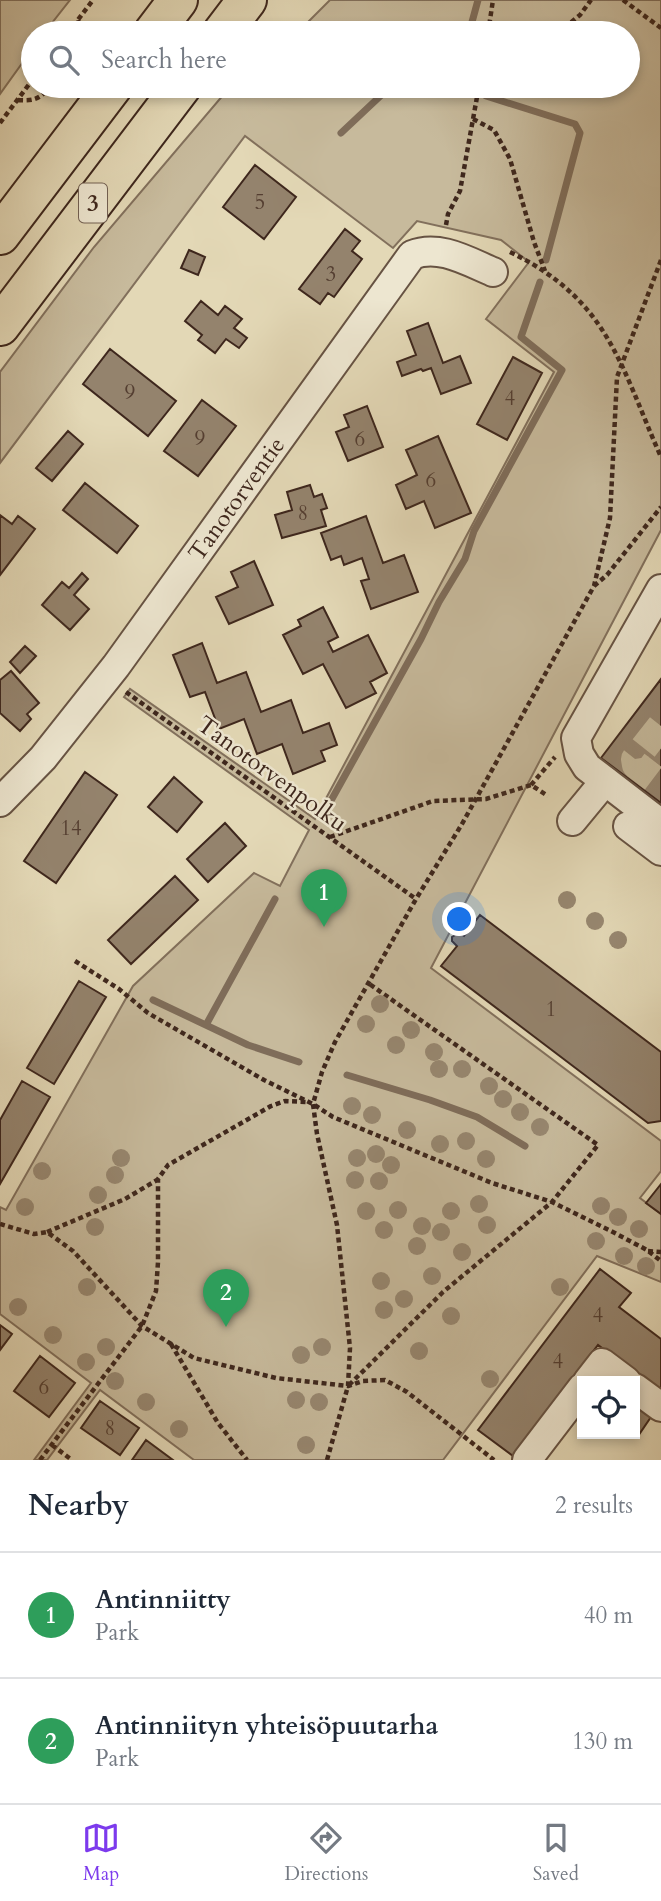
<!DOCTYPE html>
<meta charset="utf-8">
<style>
:root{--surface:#fff;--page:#f6f6f7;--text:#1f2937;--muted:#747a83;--line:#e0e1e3;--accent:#7c3aed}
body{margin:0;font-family:Cardo,serif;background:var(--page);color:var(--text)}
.controls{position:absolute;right:21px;bottom:21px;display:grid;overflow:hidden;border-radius:0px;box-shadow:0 4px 10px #0003}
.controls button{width:63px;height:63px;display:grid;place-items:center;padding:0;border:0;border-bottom:2px solid var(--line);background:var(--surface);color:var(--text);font:35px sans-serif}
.you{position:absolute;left:460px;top:920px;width:24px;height:24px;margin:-18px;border:5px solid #fff;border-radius:50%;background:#1a73e8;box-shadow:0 0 0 10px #1a73e833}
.badge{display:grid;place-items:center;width:46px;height:46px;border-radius:50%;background:var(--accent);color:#fff;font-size:23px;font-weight:700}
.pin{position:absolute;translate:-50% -58px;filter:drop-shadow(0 2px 4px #0008)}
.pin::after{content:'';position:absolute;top:37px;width:24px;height:21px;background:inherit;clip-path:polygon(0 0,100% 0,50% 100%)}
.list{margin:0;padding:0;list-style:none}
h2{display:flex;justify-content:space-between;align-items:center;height:91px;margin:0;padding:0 28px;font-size:30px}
h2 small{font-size:23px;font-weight:400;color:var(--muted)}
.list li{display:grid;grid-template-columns:46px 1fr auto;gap:21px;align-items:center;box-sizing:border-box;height:126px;padding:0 28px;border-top:2px solid var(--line)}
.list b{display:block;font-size:26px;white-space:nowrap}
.list p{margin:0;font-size:23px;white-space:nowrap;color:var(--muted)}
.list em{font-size:23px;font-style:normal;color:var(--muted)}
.icon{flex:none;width:38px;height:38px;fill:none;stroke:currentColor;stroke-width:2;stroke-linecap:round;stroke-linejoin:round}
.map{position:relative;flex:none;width:661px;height:1460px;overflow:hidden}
.search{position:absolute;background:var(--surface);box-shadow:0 4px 10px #0003;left:21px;right:21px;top:21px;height:77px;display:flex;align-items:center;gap:18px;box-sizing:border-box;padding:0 24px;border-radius:38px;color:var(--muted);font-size:26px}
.sheet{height:343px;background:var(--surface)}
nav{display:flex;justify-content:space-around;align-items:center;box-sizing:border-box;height:98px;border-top:2px solid var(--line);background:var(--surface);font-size:19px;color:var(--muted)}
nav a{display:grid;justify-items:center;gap:4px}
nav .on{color:var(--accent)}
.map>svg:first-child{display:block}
.green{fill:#c7ba9c;stroke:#82705c;stroke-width:2}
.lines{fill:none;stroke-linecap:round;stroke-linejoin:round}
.stream{stroke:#7f6d5a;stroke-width:7}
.building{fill:#94836d;stroke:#3e271d;stroke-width:2}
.minor-tunnel{stroke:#c2b597;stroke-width:28;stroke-dasharray:28 14;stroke-linecap:butt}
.minor-casing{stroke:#675343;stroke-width:32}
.highway-casing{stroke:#3e271d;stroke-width:42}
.path{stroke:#3e271d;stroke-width:4.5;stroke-dasharray:5 3.5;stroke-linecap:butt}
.minor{stroke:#ede6d0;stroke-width:28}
.highway{stroke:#e3d8b6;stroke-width:38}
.tree{fill:#978770}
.labels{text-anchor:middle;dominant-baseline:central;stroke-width:5;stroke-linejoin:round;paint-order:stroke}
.number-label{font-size:21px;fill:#543e31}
.shield{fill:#ede6d0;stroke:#726053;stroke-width:2}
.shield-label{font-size:23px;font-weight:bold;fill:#3e271d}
.street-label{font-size:24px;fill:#3e271d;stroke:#ede6d0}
</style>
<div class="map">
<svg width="661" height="1460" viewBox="0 0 661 1460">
<rect width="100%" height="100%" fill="#e3d8b6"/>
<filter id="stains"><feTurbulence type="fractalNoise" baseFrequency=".00286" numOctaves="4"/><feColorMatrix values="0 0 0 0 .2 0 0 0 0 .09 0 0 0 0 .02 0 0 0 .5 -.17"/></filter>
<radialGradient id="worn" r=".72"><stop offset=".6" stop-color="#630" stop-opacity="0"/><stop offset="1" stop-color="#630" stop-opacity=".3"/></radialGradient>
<path class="green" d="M 0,0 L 70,0 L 44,33 L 33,33 L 33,48 L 0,94 Z
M 330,0 L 661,0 L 661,530 L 431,968 L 661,1141 L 661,1171 L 640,1198 L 661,1214 L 661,1282 L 597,1256 L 443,1460 L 194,1460 L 100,1390 L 47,1460 L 34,1460 L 91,1383 L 0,1314 L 0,1207 L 6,1210 L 133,986 L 254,873 L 280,886 L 309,830 L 124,697 L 130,689 L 315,819 L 554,372 L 486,319 L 529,262 L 501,240 L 417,221 L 393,248 L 245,136 L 0,463 L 0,372 L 94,247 L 224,94 L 235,86 L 628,86 L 628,33 L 297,33 Z"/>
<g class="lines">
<path class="stream" d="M 469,33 L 478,0
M 459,86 L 465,91
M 486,96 L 575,124 L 580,133 L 546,260
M 341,133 L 391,86
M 323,815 L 421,639 L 439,602 L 465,559 L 474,531 L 562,370 L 521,337 L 540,282
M 153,1000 L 248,1045 L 299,1062
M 206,1025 L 275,899
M 347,1075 L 430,1100 L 477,1117 L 525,1146"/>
</g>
<path class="building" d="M 255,165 L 296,197 L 264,239 L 223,207 Z
M 345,229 L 360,241 L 352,251 L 362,259 L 334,297 L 328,293 L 320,304 L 299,289 Z
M 189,250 L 205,257 L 198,275 L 181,268 Z
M 201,301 L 218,315 L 225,306 L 242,319 L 234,328 L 247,338 L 239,348 L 226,339 L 215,353 L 198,340 L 202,335 L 185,321 Z
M 428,323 L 443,363 L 460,356 L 471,383 L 441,394 L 431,368 L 423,371 L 421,369 L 402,376 L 397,362 L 416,355 L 407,331 Z
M 110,349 L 176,401 L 148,436 L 83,384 Z
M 513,357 L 542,373 L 507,440 L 477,424 Z
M 202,400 L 236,426 L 198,476 L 164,451 Z
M 367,406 L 383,447 L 348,461 L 336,432 L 349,427 L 344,415 Z
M 68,431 L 83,444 L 52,481 L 36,468 Z
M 438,436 L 471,513 L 435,528 L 424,501 L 406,509 L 396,485 L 417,475 L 406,450 Z
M 85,483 L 138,526 L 117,553 L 63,510 Z
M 310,485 L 314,497 L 322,494 L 327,508 L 321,510 L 326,526 L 282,538 L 275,515 L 292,510 L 287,492 Z
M 0,515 L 12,524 L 18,516 L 35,529 L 0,575 Z
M 366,516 L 383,563 L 404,555 L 418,592 L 371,609 L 361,581 L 369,579 L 362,558 L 344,565 L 341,556 L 331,560 L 321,533 Z
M 254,561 L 273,605 L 229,624 L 216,597 L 238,587 L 231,572 Z
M 82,573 L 88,579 L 74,595 L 89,609 L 70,630 L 42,605 L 62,582 L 69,588 Z
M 323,607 L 338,637 L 328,642 L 333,652 L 368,635 L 387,673 L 370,682 L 376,693 L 346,708 L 323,664 L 303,674 L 283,635 L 301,626 L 298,620 Z
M 202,643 L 217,683 L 246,672 L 261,712 L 291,700 L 303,733 L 329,723 L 337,745 L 321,751 L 325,761 L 293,774 L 282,744 L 257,754 L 244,719 L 219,729 L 205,692 L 190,697 L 173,655 Z
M 25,646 L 36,656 L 20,673 L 10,662 Z
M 11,671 L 39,703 L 27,714 L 31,719 L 20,731 L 0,713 L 0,680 Z
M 661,679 L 661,803 L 601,758 Z
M 85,772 L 117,795 L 56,883 L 24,861 Z
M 174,777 L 202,802 L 177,832 L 148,807 Z
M 225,823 L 246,846 L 208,882 L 187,859 Z
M 175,876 L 198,900 L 131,964 L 108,940 Z
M 480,915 L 661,1052 L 661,1121 L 648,1123 L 441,966 L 457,946 L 452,941 L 452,937 L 459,933 L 464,936 Z
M 79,981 L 106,997 L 54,1084 L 27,1068 Z
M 22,1081 L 50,1097 L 0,1184 L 0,1120 Z
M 661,1184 L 661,1214 L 646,1203 Z
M 600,1269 L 631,1293 L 619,1307 L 661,1339 L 661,1393 L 598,1345 L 513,1456 L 478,1430 Z
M 0,1325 L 12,1334 L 0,1350 Z
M 40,1356 L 75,1383 L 49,1417 L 14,1391 Z
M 100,1401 L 139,1428 L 120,1455 L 81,1428 Z
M 641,1401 L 655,1411 L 638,1436 L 635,1434 L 635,1411 Z
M 146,1440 L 173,1460 L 132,1460 Z"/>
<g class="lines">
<path class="minor-tunnel" d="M 661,726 L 635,759 L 636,765 L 661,784"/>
<defs>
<g id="minor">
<path d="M 661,589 L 576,738 L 579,754 L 587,767 L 661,824"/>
<path id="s1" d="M 0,802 L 43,758 L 116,666 L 412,255 C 439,244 467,261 493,272"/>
<path d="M 572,821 L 605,781"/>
<path d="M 628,826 L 661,851"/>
<path d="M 588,1381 L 602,1363 L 626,1381"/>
<path d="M 635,1388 L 661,1407"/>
<path d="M 527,1460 L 582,1388"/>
</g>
<path id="highway" d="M 153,33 L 178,0
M 222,33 L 247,0
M 0,235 L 113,86
M 0,326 L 182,86"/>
</defs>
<use href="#minor" class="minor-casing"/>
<use href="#highway" class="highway-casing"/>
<path class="path" d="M 623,0 L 661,28
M 78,20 L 82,33
M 68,33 L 93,0
M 488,33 L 493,0
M 558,33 L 580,15 L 591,0
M 18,100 C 35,101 40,99 50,86
M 473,119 L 494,130 L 510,159 L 534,242 L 545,271
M 0,123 L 33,79
M 446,225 L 448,214 L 460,191 L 479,86
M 510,252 C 609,300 620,365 661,457
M 594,586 L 607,575 L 661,507
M 126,692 L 416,899
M 531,785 L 555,757
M 330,837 L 433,801 L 486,799 L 531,785 L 548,796
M 75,961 L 119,989 L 148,1013 L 264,1080 L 313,1104 L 333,1117 L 492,1183 L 552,1202 L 609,1230 L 647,1250 L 661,1261
M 0,1224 L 34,1234 L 47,1232 L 73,1251 L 142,1326 L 194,1358 L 276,1378 L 348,1386 L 363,1381 L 385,1380 L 407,1392 L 494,1460
M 47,1232 L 125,1199 L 157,1180
M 648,1251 L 661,1252
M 171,1344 L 218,1423 L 247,1460
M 349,1385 L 443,1292 L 552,1202 L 598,1145 L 368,983
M 52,1445 L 72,1460
M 40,1460 L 142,1326 L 156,1291 L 158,1262 L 158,1179 L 168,1165 L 271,1106 L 285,1101 L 306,1102
M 327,1460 L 348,1386 L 350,1348 L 337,1225 L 317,1134 L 313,1104 L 322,1072 L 335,1042 L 416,899 L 462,824 L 594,586 L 610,518 L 617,377 L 661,260"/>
<use href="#minor" class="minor"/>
<use href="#highway" class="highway"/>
</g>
<g class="tree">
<circle cx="567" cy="900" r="9"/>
<circle cx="595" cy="921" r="9"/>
<circle cx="618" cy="940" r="9"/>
<circle cx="380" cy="1004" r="9"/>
<circle cx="366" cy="1024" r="9"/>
<circle cx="411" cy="1030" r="9"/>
<circle cx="396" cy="1045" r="9"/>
<circle cx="434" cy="1052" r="9"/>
<circle cx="439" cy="1069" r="9"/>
<circle cx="462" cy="1069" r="9"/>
<circle cx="489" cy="1086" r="9"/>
<circle cx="503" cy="1099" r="9"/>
<circle cx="352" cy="1106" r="9"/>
<circle cx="520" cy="1112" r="9"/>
<circle cx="372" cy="1115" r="9"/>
<circle cx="540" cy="1127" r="9"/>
<circle cx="407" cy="1130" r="9"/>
<circle cx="466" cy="1141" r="9"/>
<circle cx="440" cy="1144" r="9"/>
<circle cx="376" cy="1154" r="9"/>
<circle cx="121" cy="1158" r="9"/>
<circle cx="357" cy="1158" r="9"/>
<circle cx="486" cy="1159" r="9"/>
<circle cx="391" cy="1165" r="9"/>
<circle cx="42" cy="1171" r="9"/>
<circle cx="115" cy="1175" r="9"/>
<circle cx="355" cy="1180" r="9"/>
<circle cx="379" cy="1181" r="9"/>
<circle cx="98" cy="1195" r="9"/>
<circle cx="479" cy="1204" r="9"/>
<circle cx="601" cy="1206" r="9"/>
<circle cx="25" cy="1207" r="9"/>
<circle cx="398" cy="1210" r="9"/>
<circle cx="366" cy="1211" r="9"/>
<circle cx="451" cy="1211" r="9"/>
<circle cx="618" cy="1217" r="9"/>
<circle cx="487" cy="1225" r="9"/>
<circle cx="422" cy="1226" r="9"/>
<circle cx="95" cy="1227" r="9"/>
<circle cx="639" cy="1229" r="9"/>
<circle cx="384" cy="1230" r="9"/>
<circle cx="441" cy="1232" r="9"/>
<circle cx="596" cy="1241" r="9"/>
<circle cx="417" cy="1246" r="9"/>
<circle cx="462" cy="1252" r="9"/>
<circle cx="624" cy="1256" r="9"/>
<circle cx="646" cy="1266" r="9"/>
<circle cx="432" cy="1276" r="9"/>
<circle cx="381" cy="1281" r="9"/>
<circle cx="87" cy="1287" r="9"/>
<circle cx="560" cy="1287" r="9"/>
<circle cx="404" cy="1299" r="9"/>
<circle cx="18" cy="1307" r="9"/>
<circle cx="384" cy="1310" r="9"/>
<circle cx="451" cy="1316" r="9"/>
<circle cx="53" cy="1335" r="9"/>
<circle cx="106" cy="1347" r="9"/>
<circle cx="322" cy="1347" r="9"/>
<circle cx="419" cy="1351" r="9"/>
<circle cx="301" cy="1355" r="9"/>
<circle cx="86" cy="1362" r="9"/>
<circle cx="490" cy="1379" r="9"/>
<circle cx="115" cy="1381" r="9"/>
<circle cx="296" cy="1400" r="9"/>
<circle cx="146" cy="1402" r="9"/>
<circle cx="319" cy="1402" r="9"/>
<circle cx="179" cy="1429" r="9"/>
<circle cx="306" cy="1445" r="9"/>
</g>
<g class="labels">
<g class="number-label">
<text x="260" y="202">5</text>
<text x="331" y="274">3</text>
<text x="130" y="392">9</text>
<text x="510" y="398">4</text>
<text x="200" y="438">9</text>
<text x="360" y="439">6</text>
<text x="431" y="480">6</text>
<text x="303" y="513">8</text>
<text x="71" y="828">14</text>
<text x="551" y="1009">1</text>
<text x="598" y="1315">4</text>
<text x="558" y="1361">4</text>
<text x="44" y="1387">6</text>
<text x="110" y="1428">8</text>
</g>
<rect class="shield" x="79" y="183.5" width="28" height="39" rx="5"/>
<g class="shield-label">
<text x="93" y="203">3</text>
</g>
<g class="street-label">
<text stroke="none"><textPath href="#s1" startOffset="385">Tanotorventie</textPath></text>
<text transform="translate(272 774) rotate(36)">Tanotorvenpolku</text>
</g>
</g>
<rect width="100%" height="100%" filter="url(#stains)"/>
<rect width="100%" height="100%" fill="url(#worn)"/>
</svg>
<div class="controls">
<button><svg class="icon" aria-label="locate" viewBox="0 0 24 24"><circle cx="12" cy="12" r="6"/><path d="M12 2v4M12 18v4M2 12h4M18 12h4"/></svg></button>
</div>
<div class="you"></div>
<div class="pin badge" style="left:324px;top:927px;background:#2e9e5b">1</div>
<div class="pin badge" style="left:226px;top:1327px;background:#2e9e5b">2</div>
<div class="search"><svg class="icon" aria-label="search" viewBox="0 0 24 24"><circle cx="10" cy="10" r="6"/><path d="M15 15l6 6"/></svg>Search here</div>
</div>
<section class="sheet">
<h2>Nearby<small>2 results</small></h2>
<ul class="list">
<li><span class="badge" style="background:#2e9e5b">1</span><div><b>Antinniitty</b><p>Park</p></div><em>40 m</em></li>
<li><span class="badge" style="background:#2e9e5b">2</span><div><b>Antinniityn yhteisöpuutarha</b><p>Park</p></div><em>130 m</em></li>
</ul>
</section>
<nav>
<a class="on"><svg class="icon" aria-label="map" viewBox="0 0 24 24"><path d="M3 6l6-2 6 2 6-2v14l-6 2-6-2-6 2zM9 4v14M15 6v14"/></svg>Map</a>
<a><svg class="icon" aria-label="directions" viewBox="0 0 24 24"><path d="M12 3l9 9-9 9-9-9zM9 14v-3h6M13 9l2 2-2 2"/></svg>Directions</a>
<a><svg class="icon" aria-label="saved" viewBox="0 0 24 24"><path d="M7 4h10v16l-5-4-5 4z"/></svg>Saved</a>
</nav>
